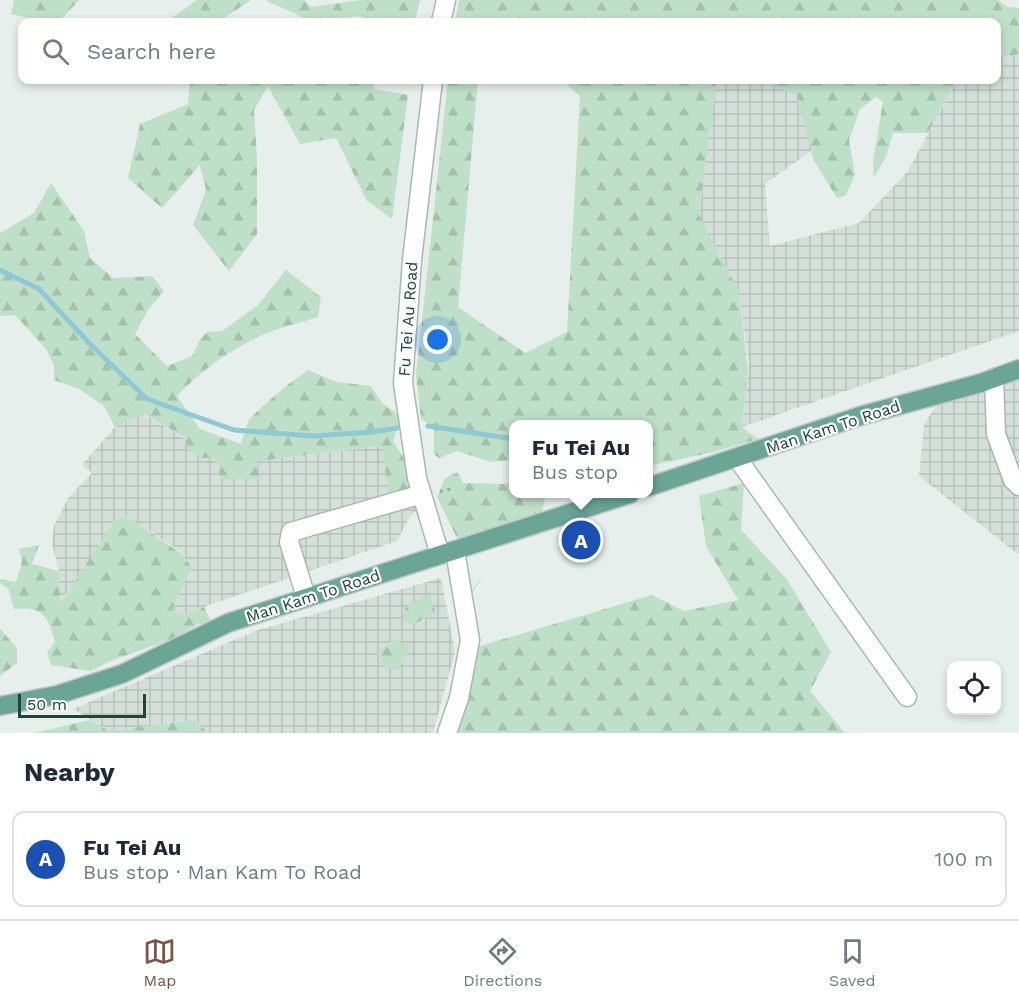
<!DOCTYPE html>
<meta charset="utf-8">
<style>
:root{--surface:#fff;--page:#f2f2f3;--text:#1f2937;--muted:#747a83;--line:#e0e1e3;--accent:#7f5249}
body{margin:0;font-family:"Work Sans",sans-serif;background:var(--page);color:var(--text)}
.controls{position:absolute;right:18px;bottom:18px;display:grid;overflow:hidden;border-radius:12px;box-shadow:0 3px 9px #0003}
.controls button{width:54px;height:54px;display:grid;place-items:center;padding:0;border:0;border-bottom:2px solid var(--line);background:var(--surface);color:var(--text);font:30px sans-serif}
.scale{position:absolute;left:18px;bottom:15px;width:128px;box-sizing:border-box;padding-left:6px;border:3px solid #24423a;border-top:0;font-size:16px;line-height:21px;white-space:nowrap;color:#24423a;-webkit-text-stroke:4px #f7fbf9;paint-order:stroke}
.you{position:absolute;left:438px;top:340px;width:21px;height:21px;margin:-15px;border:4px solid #fff;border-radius:50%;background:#1a73e8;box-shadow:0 0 0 9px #1a73e833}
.badge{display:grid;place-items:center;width:39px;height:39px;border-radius:50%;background:var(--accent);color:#fff;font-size:20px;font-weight:700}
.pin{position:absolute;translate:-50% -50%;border:3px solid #fff;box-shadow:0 2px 6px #0006}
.popup{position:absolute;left:509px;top:420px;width:144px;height:78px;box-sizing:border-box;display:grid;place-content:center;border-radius:12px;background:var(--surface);filter:drop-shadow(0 2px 4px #0005);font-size:20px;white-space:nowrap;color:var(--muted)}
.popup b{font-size:22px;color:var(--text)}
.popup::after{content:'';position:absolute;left:50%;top:100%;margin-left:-12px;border:12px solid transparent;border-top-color:var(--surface)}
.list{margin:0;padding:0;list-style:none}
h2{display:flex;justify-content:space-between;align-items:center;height:78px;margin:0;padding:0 24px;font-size:26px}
h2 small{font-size:20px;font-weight:400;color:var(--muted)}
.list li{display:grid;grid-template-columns:39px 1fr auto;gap:18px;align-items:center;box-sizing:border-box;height:96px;margin:0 12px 12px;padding:0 12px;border:2px solid var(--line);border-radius:12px}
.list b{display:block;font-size:22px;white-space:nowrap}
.list p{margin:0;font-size:20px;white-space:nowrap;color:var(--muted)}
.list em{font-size:20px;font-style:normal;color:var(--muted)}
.icon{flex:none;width:33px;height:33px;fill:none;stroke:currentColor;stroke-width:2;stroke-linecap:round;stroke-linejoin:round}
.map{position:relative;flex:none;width:1019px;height:733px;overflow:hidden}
.search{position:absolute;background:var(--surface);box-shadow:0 3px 9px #0003;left:18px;right:18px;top:18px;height:66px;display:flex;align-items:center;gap:15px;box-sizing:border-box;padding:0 21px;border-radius:12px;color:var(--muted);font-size:22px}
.sheet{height:186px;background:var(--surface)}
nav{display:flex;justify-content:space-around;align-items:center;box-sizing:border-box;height:84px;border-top:2px solid var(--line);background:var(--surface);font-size:16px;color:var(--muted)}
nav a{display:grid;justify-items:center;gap:3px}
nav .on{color:var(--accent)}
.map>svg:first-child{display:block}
.industrial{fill:url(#industrial-grid)}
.forest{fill:url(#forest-firs)}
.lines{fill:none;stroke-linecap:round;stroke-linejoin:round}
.stream{stroke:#8ec9d4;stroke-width:5}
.minor-casing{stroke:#a8b8b2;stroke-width:21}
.major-casing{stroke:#c2cac8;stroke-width:21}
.path{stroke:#86b3a5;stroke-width:3;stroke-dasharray:3 4.5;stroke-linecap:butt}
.minor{stroke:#fff;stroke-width:18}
.major{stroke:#6aa596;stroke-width:18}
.labels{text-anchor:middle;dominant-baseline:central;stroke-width:4.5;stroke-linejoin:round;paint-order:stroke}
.street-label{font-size:16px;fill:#24423a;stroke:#f7fbf9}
</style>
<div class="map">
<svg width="1019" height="733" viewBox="0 0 1019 733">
<defs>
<pattern id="industrial-grid" width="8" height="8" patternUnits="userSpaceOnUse" patternTransform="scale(1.5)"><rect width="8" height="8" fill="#d4dfda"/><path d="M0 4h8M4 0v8" fill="none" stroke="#b6c1bc"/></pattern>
<pattern id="forest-firs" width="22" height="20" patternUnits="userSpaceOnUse" patternTransform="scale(1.5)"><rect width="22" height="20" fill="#bfe0c8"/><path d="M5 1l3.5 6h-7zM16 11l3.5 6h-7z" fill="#a4c1ad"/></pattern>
</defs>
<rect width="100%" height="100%" fill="#e6efeb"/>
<path class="industrial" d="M 1019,54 L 1019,331 L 742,427 L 749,365 L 739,292 L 699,216 L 716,80 L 799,80 L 796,95 L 812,150 L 765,184 L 770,246 L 859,223 L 908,171 L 957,80 L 996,80 L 997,57 Z
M 1019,377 L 1019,555 L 919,476 L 924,424 L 936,406 Z
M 142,413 L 217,458 L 220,479 L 258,461 L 383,446 L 388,495 L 409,492 L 417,510 L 410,516 L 397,541 L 180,615 L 172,609 L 192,568 L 180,551 L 125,515 L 114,521 L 70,590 L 59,601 L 59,571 L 52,544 L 54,525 L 69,497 L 92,473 L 82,465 L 115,427 Z
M 441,578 L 455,652 L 433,733 L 208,733 L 195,720 L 109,731 L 73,709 L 255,631 Z"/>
<path class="forest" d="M 14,0 L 79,0 L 59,22 L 45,22 L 11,14 Z
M 197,0 L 251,0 L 224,18 L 232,22 L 166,22 Z
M 265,0 L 304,0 L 311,7 L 361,0 L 420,0 L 415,22 L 369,22 L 360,16 L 311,21 Z
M 459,0 L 998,0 L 1008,7 L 1019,8 L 1019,54 L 997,57 L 996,22 L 455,22 Z
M 190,80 L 372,80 L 375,89 L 408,95 L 392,219 L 367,201 L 336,138 L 300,144 L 268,86 L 254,110 L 257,159 L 257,234 L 229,271 L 193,225 L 206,190 L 200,165 L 162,208 L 128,178 L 140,124 L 188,104 Z
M 448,80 L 478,80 L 458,307 L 525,353 L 567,332 L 580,96 L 562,80 L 717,80 L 699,215 L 739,292 L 748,370 L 742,427 L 758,439 L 714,452 L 649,466 L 648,424 L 514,424 L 513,467 L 510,460 L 491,462 L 457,451 L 439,458 L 434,454 L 434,428 L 421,419 L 416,375 Z
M 760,80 L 957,80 L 928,133 L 893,133 L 886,157 L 874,177 L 873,161 L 883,102 L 876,97 L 860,109 L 849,140 L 855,175 L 846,195 L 837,198 L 814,161 L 796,95 Z
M 51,183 L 84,231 L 90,258 L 113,278 L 152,276 L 164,291 L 148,310 L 135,334 L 167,366 L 192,356 L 200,340 L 207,332 L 222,331 L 258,305 L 286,270 L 321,297 L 318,317 C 299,323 279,328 260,336 C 230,350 200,371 177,396 L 200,429 L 241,444 L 249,419 L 282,389 L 308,370 L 337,382 L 371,386 L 382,403 L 402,417 L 393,441 L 412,470 L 409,492 L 389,500 L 382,446 L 258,461 L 258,479 L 220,479 L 217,458 L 201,458 L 187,449 L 187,439 L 143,413 L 115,427 L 104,406 L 79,389 L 54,380 L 54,365 L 46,349 L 15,315 L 0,316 L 0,233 L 34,213 Z
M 458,472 L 463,483 L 505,484 L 513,481 L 514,494 L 546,494 L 542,511 L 503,528 L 458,540 L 437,497 L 445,478 Z
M 744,483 L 741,530 L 786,578 L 831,652 L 810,691 L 845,733 L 447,733 L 473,639 L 465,595 L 472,590 L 484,574 L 470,596 L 480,646 L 652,595 L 684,611 L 738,600 L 706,546 L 699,496 Z
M 125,515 L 182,554 L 192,568 L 172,609 L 180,615 L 204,607 L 213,625 L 198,624 L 175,638 L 108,662 L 91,671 L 51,665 L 47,652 L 55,642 C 48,616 43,606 14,609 L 9,590 L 0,583 L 0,579 L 16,582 L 22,562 L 19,549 L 39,545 L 32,564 L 59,571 L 60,601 L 67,594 L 114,521 Z
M 429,594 L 436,613 L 414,624 L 402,621 L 406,605 Z
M 0,629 L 17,648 L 17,663 L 0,676 Z
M 393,639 L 411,646 L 399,670 L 386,668 L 377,654 Z
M 90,720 L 109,731 L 195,720 L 208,733 L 34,733 Z"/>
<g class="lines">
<path class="stream" d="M 0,270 L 39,289 L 89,343 L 147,399 L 234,430 L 312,436 L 372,432 L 397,428
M 428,426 L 514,439"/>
<defs>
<path id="minor" d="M 441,22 L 446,0
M 433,80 L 412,260 L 403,383 L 417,478 L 440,555
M 994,378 L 996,434 L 1013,480 L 1019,486
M 737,458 L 907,697
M 306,597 L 289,542 L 291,532 L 422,494
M 447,733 L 459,698 L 470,640 L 455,551"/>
<path id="major" d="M 648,487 L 860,416 L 981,383 L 1019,369
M 0,706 L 57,695 L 122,674 L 228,623 L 630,494"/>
</defs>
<use href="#minor" class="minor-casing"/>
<use href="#major" class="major-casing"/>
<path class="path" d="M 440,492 L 454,488"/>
<use href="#minor" class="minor"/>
<use href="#major" class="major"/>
</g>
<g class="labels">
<g class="street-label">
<text transform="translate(408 319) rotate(-86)">Fu Tei Au Road</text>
<text transform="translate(833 427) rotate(-18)">Man Kam To Road</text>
<text transform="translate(313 596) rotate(-18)">Man Kam To Road</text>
</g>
</g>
</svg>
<div class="controls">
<button><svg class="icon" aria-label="locate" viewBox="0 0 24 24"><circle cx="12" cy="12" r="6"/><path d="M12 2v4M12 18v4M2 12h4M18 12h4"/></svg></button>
</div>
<div class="scale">50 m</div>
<div class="you"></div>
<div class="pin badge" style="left:581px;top:540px;background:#1a4fb4">A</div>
<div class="popup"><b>Fu Tei Au</b>Bus stop</div>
<div class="search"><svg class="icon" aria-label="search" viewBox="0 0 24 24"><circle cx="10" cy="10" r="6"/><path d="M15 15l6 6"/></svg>Search here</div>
</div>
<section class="sheet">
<h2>Nearby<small></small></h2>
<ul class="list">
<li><span class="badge" style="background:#1a4fb4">A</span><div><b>Fu Tei Au</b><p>Bus stop · Man Kam To Road</p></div><em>100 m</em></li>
</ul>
</section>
<nav>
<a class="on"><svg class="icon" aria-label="map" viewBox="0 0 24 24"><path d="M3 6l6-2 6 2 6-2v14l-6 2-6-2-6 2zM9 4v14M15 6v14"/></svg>Map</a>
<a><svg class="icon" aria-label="directions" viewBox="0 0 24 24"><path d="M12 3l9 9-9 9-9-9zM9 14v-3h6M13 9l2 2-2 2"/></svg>Directions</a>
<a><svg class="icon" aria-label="saved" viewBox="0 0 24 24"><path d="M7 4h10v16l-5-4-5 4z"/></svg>Saved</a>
</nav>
